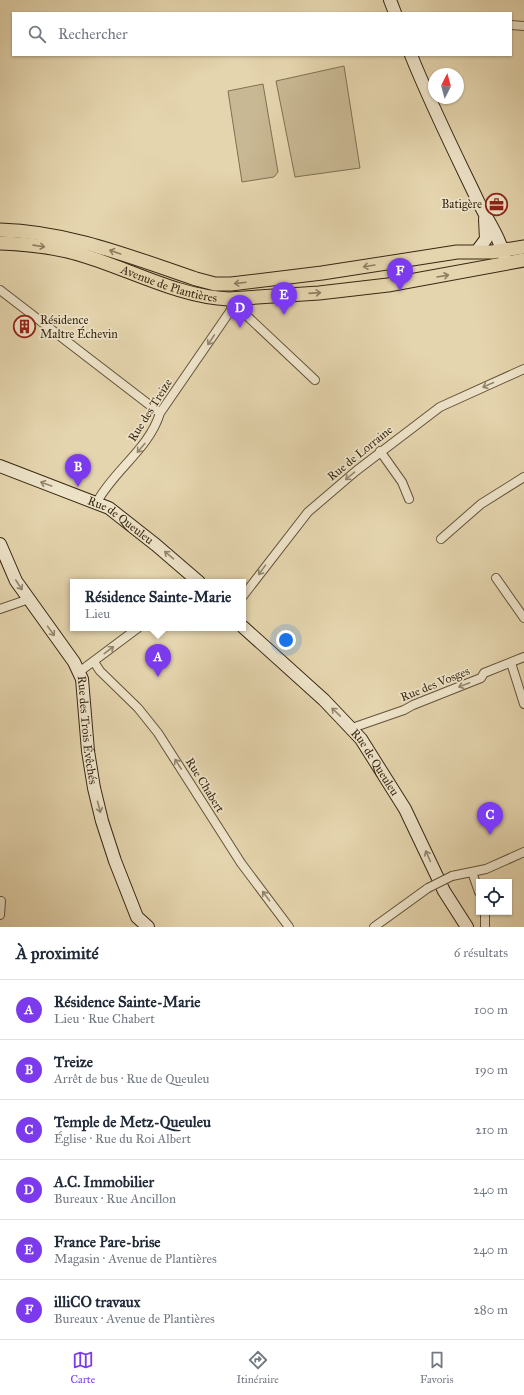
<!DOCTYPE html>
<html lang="fr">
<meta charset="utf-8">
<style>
:root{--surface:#fff;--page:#f6f6f7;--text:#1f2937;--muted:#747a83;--line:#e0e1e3;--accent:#7c3aed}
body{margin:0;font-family:"IM FELL Great Primer",serif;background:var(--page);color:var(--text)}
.controls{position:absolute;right:12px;bottom:12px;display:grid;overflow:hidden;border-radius:0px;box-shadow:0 1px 3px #0004}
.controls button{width:36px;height:36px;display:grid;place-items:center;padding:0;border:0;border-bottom:1px solid var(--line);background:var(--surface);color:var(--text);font:20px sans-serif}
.compass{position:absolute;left:428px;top:68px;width:36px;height:36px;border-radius:50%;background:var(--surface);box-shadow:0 1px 3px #0004;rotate:6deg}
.you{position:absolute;left:286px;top:640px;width:14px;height:14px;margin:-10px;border:3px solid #fff;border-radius:50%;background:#1a73e8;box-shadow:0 0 0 6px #1a73e833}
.badge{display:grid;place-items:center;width:26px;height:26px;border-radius:50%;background:var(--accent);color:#fff;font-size:13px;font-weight:700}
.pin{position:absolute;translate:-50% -33px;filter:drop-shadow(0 1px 2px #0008)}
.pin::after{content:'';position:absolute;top:21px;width:14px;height:12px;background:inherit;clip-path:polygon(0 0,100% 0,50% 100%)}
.popup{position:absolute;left:70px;top:579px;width:176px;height:52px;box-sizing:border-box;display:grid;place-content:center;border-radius:0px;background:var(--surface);filter:drop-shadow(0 1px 3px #0005);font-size:13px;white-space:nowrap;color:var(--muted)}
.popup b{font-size:15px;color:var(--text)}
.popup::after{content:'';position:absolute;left:50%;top:100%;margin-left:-8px;border:8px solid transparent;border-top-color:var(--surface)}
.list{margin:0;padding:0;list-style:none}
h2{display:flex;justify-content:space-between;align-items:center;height:52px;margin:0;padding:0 16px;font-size:17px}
h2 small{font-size:13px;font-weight:400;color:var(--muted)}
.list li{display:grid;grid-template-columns:26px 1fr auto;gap:12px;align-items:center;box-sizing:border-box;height:60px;padding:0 16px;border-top:1px solid var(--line)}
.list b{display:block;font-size:15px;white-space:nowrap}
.list p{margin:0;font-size:13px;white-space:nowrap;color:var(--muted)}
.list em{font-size:13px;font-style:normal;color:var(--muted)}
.icon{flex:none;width:22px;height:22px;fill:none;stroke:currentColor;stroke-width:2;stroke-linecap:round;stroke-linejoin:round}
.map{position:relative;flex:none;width:524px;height:927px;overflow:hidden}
.search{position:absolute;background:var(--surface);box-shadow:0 1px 3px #0004;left:12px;right:12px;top:12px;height:44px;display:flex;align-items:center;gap:10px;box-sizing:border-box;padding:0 14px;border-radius:0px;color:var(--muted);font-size:15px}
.sheet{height:412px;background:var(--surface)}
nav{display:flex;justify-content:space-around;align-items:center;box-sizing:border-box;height:56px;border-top:1px solid var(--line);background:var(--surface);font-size:11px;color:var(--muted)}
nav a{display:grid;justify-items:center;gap:2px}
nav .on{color:var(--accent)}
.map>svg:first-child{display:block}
.green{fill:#c8b893;stroke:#807052}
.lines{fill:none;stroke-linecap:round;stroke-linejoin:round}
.street-casing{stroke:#635339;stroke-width:10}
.secondary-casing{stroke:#382812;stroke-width:14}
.primary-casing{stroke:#382812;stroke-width:15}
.street{stroke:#eee4ca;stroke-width:8}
.secondary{stroke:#eee4ca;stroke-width:12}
.primary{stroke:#e5d5ae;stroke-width:13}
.street-bridge-casing{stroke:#635339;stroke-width:10;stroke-linecap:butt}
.street-bridge{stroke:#eee4ca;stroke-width:8}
.oneway{stroke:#8e7e60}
.oneway2{stroke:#93866e}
.labels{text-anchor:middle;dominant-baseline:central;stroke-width:3.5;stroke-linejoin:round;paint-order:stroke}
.poi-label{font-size:12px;fill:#382812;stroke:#eee4ca;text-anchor:end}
.street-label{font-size:12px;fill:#382812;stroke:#eee4ca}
</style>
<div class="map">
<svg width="524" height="927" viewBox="0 0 524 927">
<rect width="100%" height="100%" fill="#e5d5ae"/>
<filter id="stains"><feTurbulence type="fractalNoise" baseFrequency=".005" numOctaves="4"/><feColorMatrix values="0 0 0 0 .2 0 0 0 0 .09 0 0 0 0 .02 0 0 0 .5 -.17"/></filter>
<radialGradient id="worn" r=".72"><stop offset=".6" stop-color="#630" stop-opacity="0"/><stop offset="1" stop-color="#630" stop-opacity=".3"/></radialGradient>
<path class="green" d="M 344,66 L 360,168 L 295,177 L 276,81 Z
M 263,84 L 278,172 L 274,177 L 242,182 L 228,91 Z"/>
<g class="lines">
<defs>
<path id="street" d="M 511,25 L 524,26
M 0,290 L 160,413
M 231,305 L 246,315 L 315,380
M 380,451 L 402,482 L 409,499
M 97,502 C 114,470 149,449 160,413 L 233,307
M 441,539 L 481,504 L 524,477
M 496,578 L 524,618
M 243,596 L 308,512 L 356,471 L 440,407 L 524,369
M 0,609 L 29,599
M 94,662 L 100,671 L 138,708 L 158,733 L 241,863 L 289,927
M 511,663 L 524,704
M 79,672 L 138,628
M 352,728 L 404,710 L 413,705 L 481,678 L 484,673 L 524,657
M 472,872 L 479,892
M 452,876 L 486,869 L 524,852
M 0,915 L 1,901
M 374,927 L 428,888
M 485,927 L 485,912"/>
<g id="secondary">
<path d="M 390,0 L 395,13"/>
<path d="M 411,55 C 431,105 455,153 478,201 C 487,220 500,237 505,259"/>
<path d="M 477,251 L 486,239 L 485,219"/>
<path id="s1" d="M 0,466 L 109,508 L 156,545 L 199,582"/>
<path id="s2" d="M 0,544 L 16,581 L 74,662 L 82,679 L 88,751 L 94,788 L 102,821 L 115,861 L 137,917 L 148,927"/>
<path id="s3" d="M 243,627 L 324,700 L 361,739 L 405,809 L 444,891 L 467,927"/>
</g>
<g id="primary">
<path d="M 0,230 C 70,232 131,257 196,279 L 215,284 L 231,284 L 322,273 L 457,252 L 492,252 L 524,247"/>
<path id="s4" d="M 0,243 C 29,244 57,247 85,256 C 131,270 180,297 229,299 L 319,293 L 388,285 L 524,260"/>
</g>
</defs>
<use href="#street" class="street-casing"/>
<use href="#secondary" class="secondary-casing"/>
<use href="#primary" class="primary-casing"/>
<use href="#street" class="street"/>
<use href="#secondary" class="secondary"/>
<use href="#primary" class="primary"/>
<defs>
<path id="street-bridge" d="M 428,888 L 452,876"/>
</defs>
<use href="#street-bridge" class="street-bridge-casing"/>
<use href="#street-bridge" class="street-bridge"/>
</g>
<defs><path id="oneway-shaft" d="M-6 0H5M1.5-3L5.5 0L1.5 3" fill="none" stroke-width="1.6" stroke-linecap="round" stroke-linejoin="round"/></defs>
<g class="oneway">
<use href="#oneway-shaft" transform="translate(39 246) rotate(8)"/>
<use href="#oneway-shaft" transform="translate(115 252) rotate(-161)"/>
<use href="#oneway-shaft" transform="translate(369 266) rotate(171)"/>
<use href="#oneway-shaft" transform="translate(443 276) rotate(-10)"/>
<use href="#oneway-shaft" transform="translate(240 283) rotate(173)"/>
<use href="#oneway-shaft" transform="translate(315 293) rotate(-4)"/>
</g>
<g class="oneway2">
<use href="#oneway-shaft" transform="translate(211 340) rotate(124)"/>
<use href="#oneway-shaft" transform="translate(488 385) rotate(156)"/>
<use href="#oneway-shaft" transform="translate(141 448) rotate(130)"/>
<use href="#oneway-shaft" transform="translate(350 476) rotate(140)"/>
<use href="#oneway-shaft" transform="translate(46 484) rotate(-160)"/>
<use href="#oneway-shaft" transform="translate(169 555) rotate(-140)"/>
<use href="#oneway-shaft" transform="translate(262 570) rotate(126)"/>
<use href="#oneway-shaft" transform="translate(19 585) rotate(57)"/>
<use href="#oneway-shaft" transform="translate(51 631) rotate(54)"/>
<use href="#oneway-shaft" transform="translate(109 650) rotate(-37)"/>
<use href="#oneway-shaft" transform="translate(464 685) rotate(159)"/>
<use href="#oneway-shaft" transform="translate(336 712) rotate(-136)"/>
<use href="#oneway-shaft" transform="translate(178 764) rotate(-123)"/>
<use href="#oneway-shaft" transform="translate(99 807) rotate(75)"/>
<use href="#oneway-shaft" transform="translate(428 856) rotate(-114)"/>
<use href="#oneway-shaft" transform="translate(266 896) rotate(-127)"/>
</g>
<defs>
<symbol id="office-ring" viewBox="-11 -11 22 22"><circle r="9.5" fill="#eee4ca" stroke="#8f2418" stroke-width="1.5"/><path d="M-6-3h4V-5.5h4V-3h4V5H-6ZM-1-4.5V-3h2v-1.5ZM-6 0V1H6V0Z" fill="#8f2418"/></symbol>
<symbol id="building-ring" viewBox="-11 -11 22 22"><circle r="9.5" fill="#eee4ca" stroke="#8f2418" stroke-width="1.5"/><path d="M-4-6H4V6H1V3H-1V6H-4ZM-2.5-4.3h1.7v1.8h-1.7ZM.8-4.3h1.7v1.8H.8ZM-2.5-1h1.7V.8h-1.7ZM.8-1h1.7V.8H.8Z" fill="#8f2418"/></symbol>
</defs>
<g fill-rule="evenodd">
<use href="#office-ring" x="484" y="192" width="25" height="25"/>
<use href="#building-ring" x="12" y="314" width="25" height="25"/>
</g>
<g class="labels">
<g class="poi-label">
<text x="482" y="204">Batigère</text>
<text x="40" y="320" text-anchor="start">Résidence<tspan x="40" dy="14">Maître Échevin</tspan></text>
</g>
<g class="street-label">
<text stroke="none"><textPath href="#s4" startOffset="175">Avenue de Plantières</textPath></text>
<text transform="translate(150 410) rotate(-58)">Rue des Treize</text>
<text transform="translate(360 453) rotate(-39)">Rue de Lorraine</text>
<text stroke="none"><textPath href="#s1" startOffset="133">Rue de Queuleu</textPath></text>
<text transform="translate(435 684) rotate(-22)">Rue des Vosges</text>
<text stroke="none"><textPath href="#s2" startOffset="210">Rue des Trois Évêchés</textPath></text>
<text stroke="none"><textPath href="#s3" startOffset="190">Rue de Queuleu</textPath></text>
<text transform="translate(205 785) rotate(58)">Rue Chabert</text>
</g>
</g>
<rect width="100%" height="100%" filter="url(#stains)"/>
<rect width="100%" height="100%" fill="url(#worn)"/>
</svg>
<div class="controls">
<button><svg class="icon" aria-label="locate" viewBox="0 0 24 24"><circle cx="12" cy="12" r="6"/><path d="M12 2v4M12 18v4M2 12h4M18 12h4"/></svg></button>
</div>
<svg class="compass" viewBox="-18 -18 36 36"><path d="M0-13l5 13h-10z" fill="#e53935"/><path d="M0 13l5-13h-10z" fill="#747a83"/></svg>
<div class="you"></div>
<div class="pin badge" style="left:158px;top:677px">A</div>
<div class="popup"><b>Résidence Sainte-Marie</b>Lieu</div>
<div class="pin badge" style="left:78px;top:487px">B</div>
<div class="pin badge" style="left:490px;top:835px">C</div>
<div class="pin badge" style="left:240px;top:328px">D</div>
<div class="pin badge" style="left:284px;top:315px">E</div>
<div class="pin badge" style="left:400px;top:291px">F</div>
<div class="search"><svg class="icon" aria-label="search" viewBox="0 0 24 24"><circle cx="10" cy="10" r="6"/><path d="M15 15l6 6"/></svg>Rechercher</div>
</div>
<section class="sheet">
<h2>À proximité<small>6 résultats</small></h2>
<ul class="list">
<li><span class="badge">A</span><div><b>Résidence Sainte-Marie</b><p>Lieu · Rue Chabert</p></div><em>100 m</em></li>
<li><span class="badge">B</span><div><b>Treize</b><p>Arrêt de bus · Rue de Queuleu</p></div><em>190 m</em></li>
<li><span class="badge">C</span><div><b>Temple de Metz-Queuleu</b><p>Église · Rue du Roi Albert</p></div><em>210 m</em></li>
<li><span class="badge">D</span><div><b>A.C. Immobilier</b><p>Bureaux · Rue Ancillon</p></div><em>240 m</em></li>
<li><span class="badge">E</span><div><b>France Pare-brise</b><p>Magasin · Avenue de Plantières</p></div><em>240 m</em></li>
<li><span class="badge">F</span><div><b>illiCO travaux</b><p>Bureaux · Avenue de Plantières</p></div><em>280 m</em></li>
</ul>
</section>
<nav>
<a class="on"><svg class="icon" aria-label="map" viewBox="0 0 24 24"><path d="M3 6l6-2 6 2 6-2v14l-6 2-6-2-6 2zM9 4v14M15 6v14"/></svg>Carte</a>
<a><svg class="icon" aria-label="directions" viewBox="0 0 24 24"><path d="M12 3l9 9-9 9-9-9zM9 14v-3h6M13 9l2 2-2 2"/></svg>Itinéraire</a>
<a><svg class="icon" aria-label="saved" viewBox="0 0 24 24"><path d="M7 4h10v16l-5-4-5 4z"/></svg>Favoris</a>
</nav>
